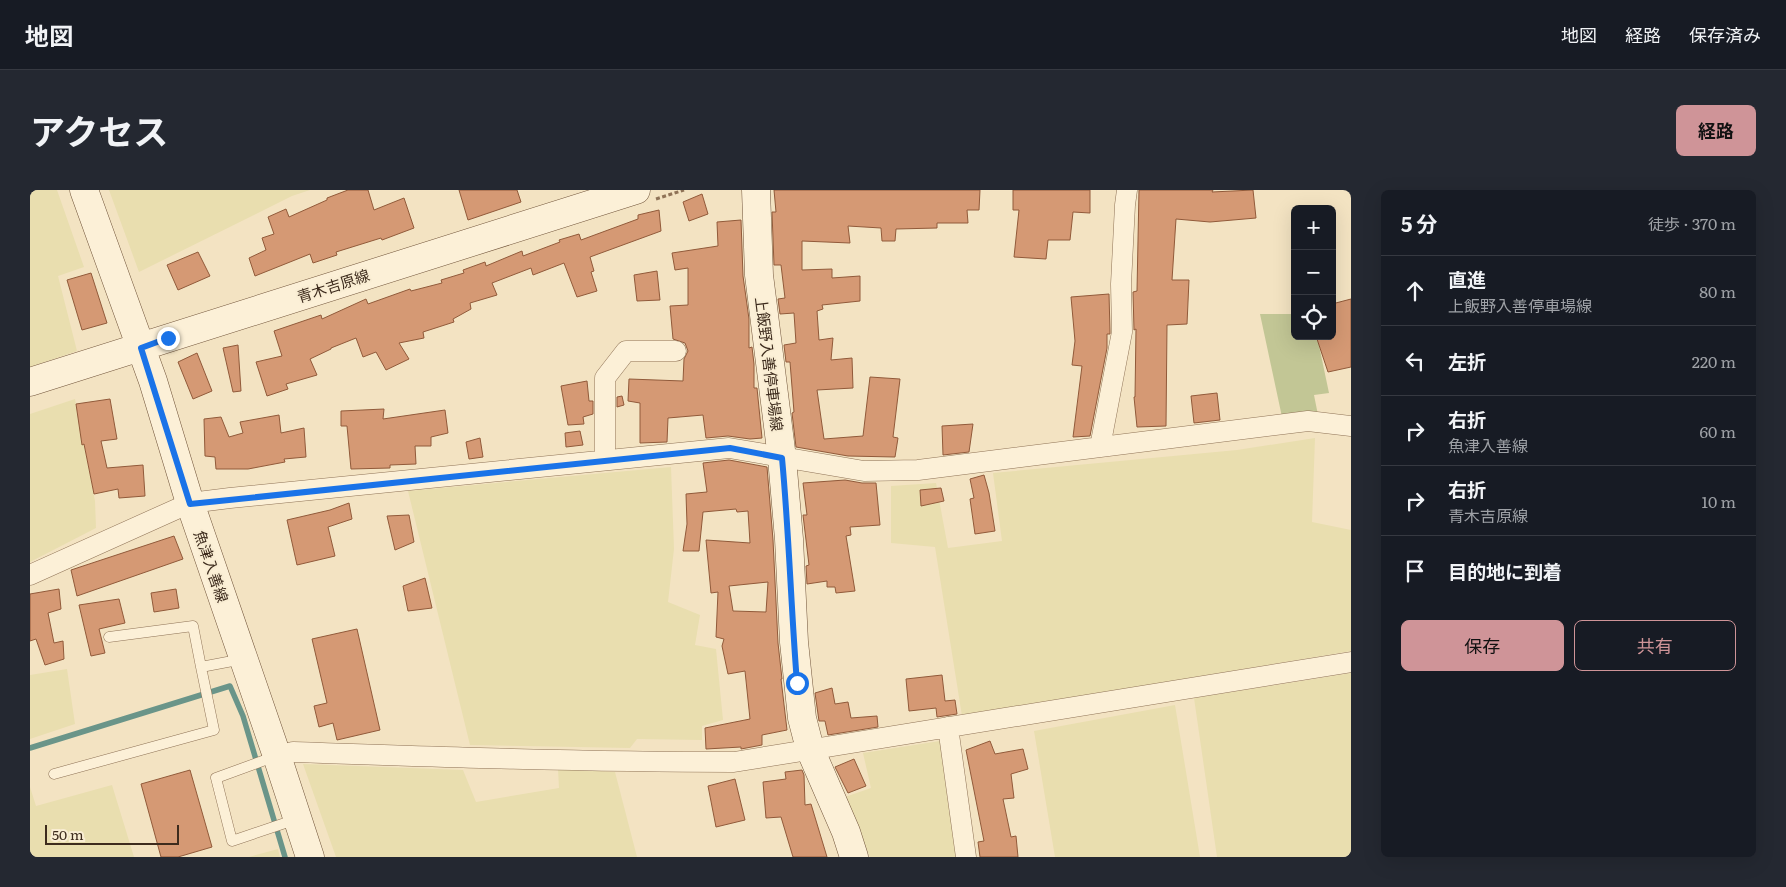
<!DOCTYPE html>
<html lang="ja">
<meta charset="utf-8">
<style>
:root{--surface:#171b24;--page:#242831;--text:#f1f3f6;--muted:#9ea1a6;--line:#363941;--accent:#cf9498}
body{margin:0;font-family:Literata,"Noto Sans JP",serif;background:var(--page);color:var(--text)}
.controls{position:absolute;right:15px;top:15px;display:grid;overflow:hidden;border-radius:8px;box-shadow:0 5px 20px #0002}
.controls button{width:45px;height:45px;display:grid;place-items:center;padding:0;border:0;border-bottom:1px solid var(--line);background:var(--surface);color:var(--text);font:25px sans-serif}
.scale{position:absolute;left:15px;bottom:12px;width:134px;box-sizing:border-box;padding-left:5px;border:2px solid #3d2b1d;border-top:0;font-size:14px;line-height:18px;white-space:nowrap;color:#3d2b1d;-webkit-text-stroke:4px #f9edd3;paint-order:stroke}
.stop{position:absolute;width:15px;height:15px;margin:-11px;border:4px solid #1a73e8;border-radius:50%;background:#fff}
.stop.end{background:#1a73e8;border-color:#fff;box-shadow:0 1px 5px #0008}
.list{margin:0;padding:0;list-style:none}
h2{display:flex;justify-content:space-between;align-items:center;height:65px;margin:0;padding:0 20px;font-size:21px}
h2 small{font-size:16px;font-weight:400;color:var(--muted)}
.list li{display:grid;grid-template-columns:32px 1fr auto;gap:15px;align-items:center;box-sizing:border-box;height:70px;padding:0 20px;border-top:1px solid var(--line)}
.list b{display:block;font-size:19px;white-space:nowrap}
.list p{margin:0;font-size:16px;white-space:nowrap;color:var(--muted)}
.list em{font-size:16px;font-style:normal;color:var(--muted)}
.actions{display:flex;gap:10px;padding:15px 20px}
.actions a{flex:1;padding:11px 0;border:1px solid var(--accent);border-radius:8px;text-align:center;font-size:18px;color:var(--accent)}
.actions .main{background:var(--accent);color:#111}
.icon{flex:none;width:28px;height:28px;fill:none;stroke:currentColor;stroke-width:2;stroke-linecap:round;stroke-linejoin:round}
.map{position:relative;flex:none;width:1321px;height:667px;overflow:hidden;border-radius:8px}
header{display:flex;align-items:center;gap:30px;box-sizing:border-box;height:70px;padding:0 25px;background:var(--surface);border-bottom:1px solid var(--line)}
header strong{font-size:24px}
nav{display:flex;gap:28px;margin-inline-start:auto;font-size:18px}
.intro{display:flex;align-items:center;justify-content:space-between;box-sizing:border-box;height:120px;padding:0 30px}
h1{margin:0;font-size:35px}
.button{padding:12px 22px;border-radius:8px;background:var(--accent);color:#111;font-size:18px;font-weight:700}
main{display:flex;gap:30px;padding:0 30px}
aside{flex:1;background:var(--surface);border-radius:8px;box-shadow:0 5px 20px #0002}
.map>svg:first-child{display:block}
.farmland{fill:#e9deaf}
.cemetery{fill:#c2c695}
.lines{fill:none;stroke-linecap:round;stroke-linejoin:round}
.stream{stroke:#6a9589;stroke-width:5.5}
.building{fill:#d59974;stroke:#915a3a;fill-rule:evenodd}
.lane-casing{stroke:#8f7357;stroke-width:11}
.street-casing{stroke:#8f7357;stroke-width:21}
.secondary-casing{stroke:#71543a;stroke-width:29}
.path{stroke:#8f7357;stroke-width:3;stroke-dasharray:4 2.5;stroke-linecap:butt}
.lane{stroke:#fcf0d7;stroke-width:10}
.street{stroke:#fcf0d7;stroke-width:20}
.secondary{stroke:#fcf0d7;stroke-width:28}
.route{stroke:#1a73e8;stroke-width:6}
.labels{text-anchor:middle;dominant-baseline:central;stroke-width:4;stroke-linejoin:round;paint-order:stroke}
.street-label{font-size:15px;fill:#3d2b1d;stroke:#f9edd3}
</style>
<header>
<strong>地図</strong>
<nav><a>地図</a><a>経路</a><a>保存済み</a></nav>
</header>
<div class="intro"><h1>アクセス</h1><a class="button">経路</a></div>
<main>
<div class="map">
<svg width="1321" height="667" viewBox="0 0 1321 667">
<rect width="100%" height="100%" fill="#f3e3c2"/>
<path class="farmland" d="M 0,0 L 27,0 L 54,77 L 28,86 L 47,161 L 0,177 Z
M 79,0 L 280,0 L 262,6 L 109,82 Z
M 45,209 L 65,311 L 66,338 L 0,372 L 0,224 Z
M 1285,248 L 1282,332 L 1321,340 L 1321,461 L 932,526 L 905,357 L 861,353 L 861,296 L 906,293 L 918,358 L 972,351 L 963,283 L 1207,260 Z
M 641,277 L 644,359 L 638,412 L 670,425 L 665,455 L 686,459 L 693,530 L 672,536 L 672,550 L 607,549 L 600,558 L 440,555 L 378,301 Z
M 37,479 L 45,534 L 0,549 L 0,485 Z
M 1321,483 L 1321,667 L 1187,667 L 1164,508 Z
M 1145,515 L 1170,667 L 1025,667 L 1004,541 Z
M 910,551 L 926,667 L 840,667 L 815,607 L 841,598 L 833,563 Z
M 273,574 L 433,580 L 446,612 L 529,598 L 528,579 L 585,582 L 607,667 L 306,667 Z
M 82,595 L 104,667 L 0,667 L 0,597 L 6,616 Z
M 248,659 L 250,667 L 219,667 Z"/>
<path class="cemetery" d="M 1230,124 L 1265,124 L 1265,146 L 1287,146 L 1299,203 L 1284,205 L 1288,225 L 1252,227 Z"/>
<g class="lines">
<path class="stream" d="M 0,558 L 200,496 L 213,526 L 255,667"/>
</g>
<path class="building" d="M 318,0 L 338,0 L 344,20 L 374,8 L 384,38 L 352,50 L 351,48 L 306,62 L 307,65 L 283,73 L 280,64 L 225,86 L 219,68 L 236,60 L 232,48 L 244,44 L 238,27 L 256,19 L 259,27 L 297,10 L 297,8 Z
M 429,0 L 487,0 L 491,12 L 438,30 Z
M 744,0 L 950,0 L 949,20 L 937,20 L 938,33 L 907,33 L 907,38 L 866,39 L 865,51 L 852,51 L 851,38 L 818,36 L 820,53 L 772,51 L 772,80 L 802,79 L 802,88 L 830,86 L 830,111 L 792,115 L 793,119 L 787,121 L 789,150 L 803,148 L 801,170 L 822,168 L 823,198 L 787,200 L 794,249 L 833,246 L 840,187 L 870,189 L 863,247 L 868,248 L 865,267 L 818,266 L 766,257 L 762,223 L 764,222 L 760,172 L 756,172 L 754,155 L 766,153 L 764,123 L 750,124 L 748,109 L 755,108 L 751,75 L 744,75 L 742,22 L 746,22 Z
M 983,0 L 1060,0 L 1060,23 L 1043,22 L 1040,50 L 1018,50 L 1016,69 L 984,67 L 989,20 L 983,20 Z
M 1109,0 L 1183,0 L 1182,2 L 1223,0 L 1226,28 L 1180,32 L 1146,29 L 1142,90 L 1159,90 L 1157,134 L 1137,135 L 1136,236 L 1107,237 L 1104,207 L 1105,207 L 1106,139 L 1104,140 L 1103,102 L 1107,101 Z
M 672,4 L 678,24 L 659,31 L 653,12 Z
M 629,20 L 631,41 L 560,67 L 564,81 L 561,82 L 567,101 L 547,107 L 534,73 L 503,85 L 501,78 L 462,93 L 467,105 L 440,113 L 441,119 L 423,129 L 424,132 L 393,142 L 394,148 L 369,153 L 379,169 L 356,180 L 346,162 L 333,167 L 326,148 L 301,158 L 301,159 L 280,169 L 287,185 L 256,194 L 258,199 L 237,206 L 226,172 L 252,166 L 244,141 L 291,125 L 292,129 L 336,109 L 338,114 L 380,99 L 381,101 L 412,93 L 411,90 L 434,83 L 433,80 L 455,72 L 456,76 L 492,61 L 493,66 L 530,52 L 529,50 L 549,44 L 551,50 L 608,29 L 608,25 Z
M 711,30 L 713,86 L 719,129 L 719,158 L 722,157 L 724,174 L 724,198 L 727,198 L 732,248 L 720,249 L 698,246 L 676,248 L 673,225 L 638,228 L 637,252 L 610,253 L 610,213 L 598,211 L 599,189 L 653,191 L 654,169 L 658,161 L 655,153 L 643,149 L 640,116 L 658,115 L 658,78 L 645,80 L 642,63 L 688,56 L 687,32 Z
M 168,62 L 180,86 L 148,100 L 137,75 Z
M 627,81 L 630,110 L 607,111 L 604,85 Z
M 61,83 L 77,133 L 52,140 L 37,90 Z
M 1079,104 L 1080,141 L 1080,144 L 1077,144 L 1077,158 L 1060,246 L 1043,247 L 1052,176 L 1042,175 L 1045,151 L 1041,107 Z
M 1321,109 L 1321,177 L 1298,182 L 1286,146 L 1302,146 L 1302,114 Z
M 208,155 L 211,201 L 203,202 L 193,158 Z
M 167,163 L 182,201 L 163,209 L 148,172 Z
M 557,191 L 559,211 L 563,211 L 563,224 L 553,227 L 554,234 L 538,235 L 531,196 Z
M 1187,203 L 1190,230 L 1164,233 L 1161,206 Z
M 592,206 L 594,215 L 587,217 L 587,207 Z
M 80,209 L 87,249 L 71,251 L 77,278 L 113,275 L 115,306 L 89,308 L 88,299 L 64,304 L 54,254 L 52,255 L 46,214 Z
M 354,219 L 353,229 L 415,220 L 418,243 L 401,247 L 401,256 L 385,256 L 386,274 L 360,275 L 360,278 L 321,279 L 317,236 L 311,236 L 311,221 Z
M 249,225 L 251,243 L 274,238 L 276,267 L 254,269 L 255,272 L 218,279 L 186,279 L 185,267 L 175,266 L 174,229 L 191,227 L 199,247 L 213,243 L 210,232 Z
M 943,234 L 939,262 L 913,265 L 912,236 Z
M 550,241 L 553,255 L 536,257 L 535,243 Z
M 450,248 L 453,267 L 439,269 L 436,252 Z
M 699,270 L 737,277 L 743,350 L 748,453 L 752,489 L 751,489 L 757,540 L 732,545 L 732,555 L 711,559 L 711,557 L 676,559 L 675,538 L 720,529 L 715,481 L 698,484 L 692,456 L 694,449 L 686,447 L 688,402 L 681,403 L 676,350 L 720,353 L 718,321 L 707,322 L 706,319 L 673,322 L 669,361 L 653,361 L 657,334 L 656,304 L 677,302 L 673,273 ZM 738,392 L 736,422 L 703,421 L 699,396 Z
M 954,285 L 959,303 L 965,341 L 945,344 L 940,309 L 944,308 L 940,289 Z
M 815,290 L 832,293 L 846,293 L 850,335 L 820,337 L 821,345 L 816,346 L 825,401 L 806,403 L 805,397 L 797,397 L 797,391 L 777,394 L 776,376 L 779,375 L 773,325 L 777,325 L 773,293 Z
M 911,298 L 914,311 L 891,316 L 890,300 Z
M 319,313 L 322,329 L 298,337 L 305,366 L 267,375 L 257,330 L 300,320 Z
M 379,325 L 384,352 L 365,360 L 357,326 Z
M 144,346 L 153,369 L 47,406 L 41,380 Z
M 395,388 L 402,418 L 378,421 L 373,396 Z
M 29,399 L 31,419 L 18,423 L 24,453 L 33,451 L 34,469 L 15,475 L 6,449 L 0,451 L 0,404 Z
M 146,399 L 149,418 L 124,422 L 121,403 Z
M 89,409 L 95,433 L 69,439 L 75,463 L 61,466 L 49,415 Z
M 327,439 L 350,540 L 307,550 L 303,533 L 289,537 L 284,516 L 297,513 L 282,449 Z
M 912,485 L 915,511 L 925,510 L 927,524 L 907,527 L 906,518 L 879,521 L 876,489 Z
M 802,498 L 805,514 L 818,512 L 821,528 L 847,526 L 848,537 L 798,545 L 795,531 L 789,531 L 785,503 Z
M 960,551 L 965,564 L 993,559 L 998,579 L 981,584 L 984,608 L 973,609 L 981,647 L 986,646 L 988,667 L 950,667 L 948,652 L 954,651 L 936,560 Z
M 824,569 L 836,596 L 818,603 L 805,577 Z
M 160,580 L 182,657 L 148,667 L 131,667 L 111,594 Z
M 772,580 L 774,585 L 775,615 L 781,614 L 797,667 L 763,667 L 751,627 L 736,628 L 733,592 L 756,589 L 755,582 Z
M 705,589 L 715,630 L 686,637 L 678,596 Z"/>
<g class="lines">
<defs>
<path id="lane" d="M 79,447 L 163,436 L 171,477 L 213,469
M 246,566 L 186,588 L 202,651 L 267,629
M 24,584 L 184,540 L 171,477"/>
<path id="street" d="M 1070,257 L 1092,142 L 1091,94 L 1095,15 L 1097,0
M 575,270 L 575,188 L 596,161 L 646,161
M 0,385 L 160,313 L 200,308 L 699,258 L 834,281 L 888,280 L 1278,231 L 1321,236
M 918,537 L 936,667
M 247,566 L 263,562 C 410,567 557,572 704,572 L 1321,472"/>
<path id="secondary" d="M 54,0 L 123,191 L 160,313 L 247,566 L 280,667
M 726,0 L 729,85 L 752,268 L 759,349 L 764,452 L 772,528 L 780,559 L 816,642 L 824,667
M 0,192 L 606,0"/>
</defs>
<use href="#lane" class="lane-casing"/>
<use href="#street" class="street-casing"/>
<use href="#secondary" class="secondary-casing"/>
<path class="path" d="M 626,9 L 654,0"/>
<use href="#lane" class="lane"/>
<use href="#street" class="street"/>
<use href="#secondary" class="secondary"/>
</g>
<g class="lines">
<path class="route" d="M 138,148 L 111,158 L 160,314 L 700,258 L 752,268 C 759,343 761,418 767,493"/>
</g>
<g class="labels">
<g class="street-label">
<text transform="translate(303 95) rotate(-18)">青木吉原線</text>
<text transform="translate(740 174) rotate(83)">上飯野入善停車場線</text>
<text transform="translate(182 376) rotate(71)">魚津入善線</text>
</g>
</g>
</svg>
<div class="controls">
<button>+</button>
<button>−</button>
<button><svg class="icon" aria-label="locate" viewBox="0 0 24 24"><circle cx="12" cy="12" r="6"/><path d="M12 2v4M12 18v4M2 12h4M18 12h4"/></svg></button>
</div>
<div class="scale">50 m</div>
<div class="stop" style="left:767px;top:493px"></div>
<div class="stop end" style="left:138px;top:148px"></div>
</div>
<aside>
<h2>5 分<small>徒歩 · 370 m</small></h2>
<ul class="list">
<li><svg class="icon" aria-label="ahead" viewBox="0 0 24 24"><path d="M12 20V5M6 11l6-6 6 6"/></svg><div><b>直進</b><p>上飯野入善停車場線</p></div><em>80 m</em></li>
<li><svg class="icon" aria-label="left" viewBox="0 0 24 24"><path d="M17 20v-9H6M10 6l-5 5 5 5"/></svg><div><b>左折</b></div><em>220 m</em></li>
<li><svg class="icon" aria-label="right" viewBox="0 0 24 24"><path d="M7 20v-9h11M14 6l5 5-5 5"/></svg><div><b>右折</b><p>魚津入善線</p></div><em>60 m</em></li>
<li><svg class="icon" aria-label="right" viewBox="0 0 24 24"><path d="M7 20v-9h11M14 6l5 5-5 5"/></svg><div><b>右折</b><p>青木吉原線</p></div><em>10 m</em></li>
<li><svg class="icon" aria-label="arrive" viewBox="0 0 24 24"><path d="M6 21V4h12l-3 4 3 4H6"/></svg><div><b>目的地に到着</b></div></li>
</ul>
<div class="actions"><a class="main">保存</a><a>共有</a></div>
</aside>
</main>
